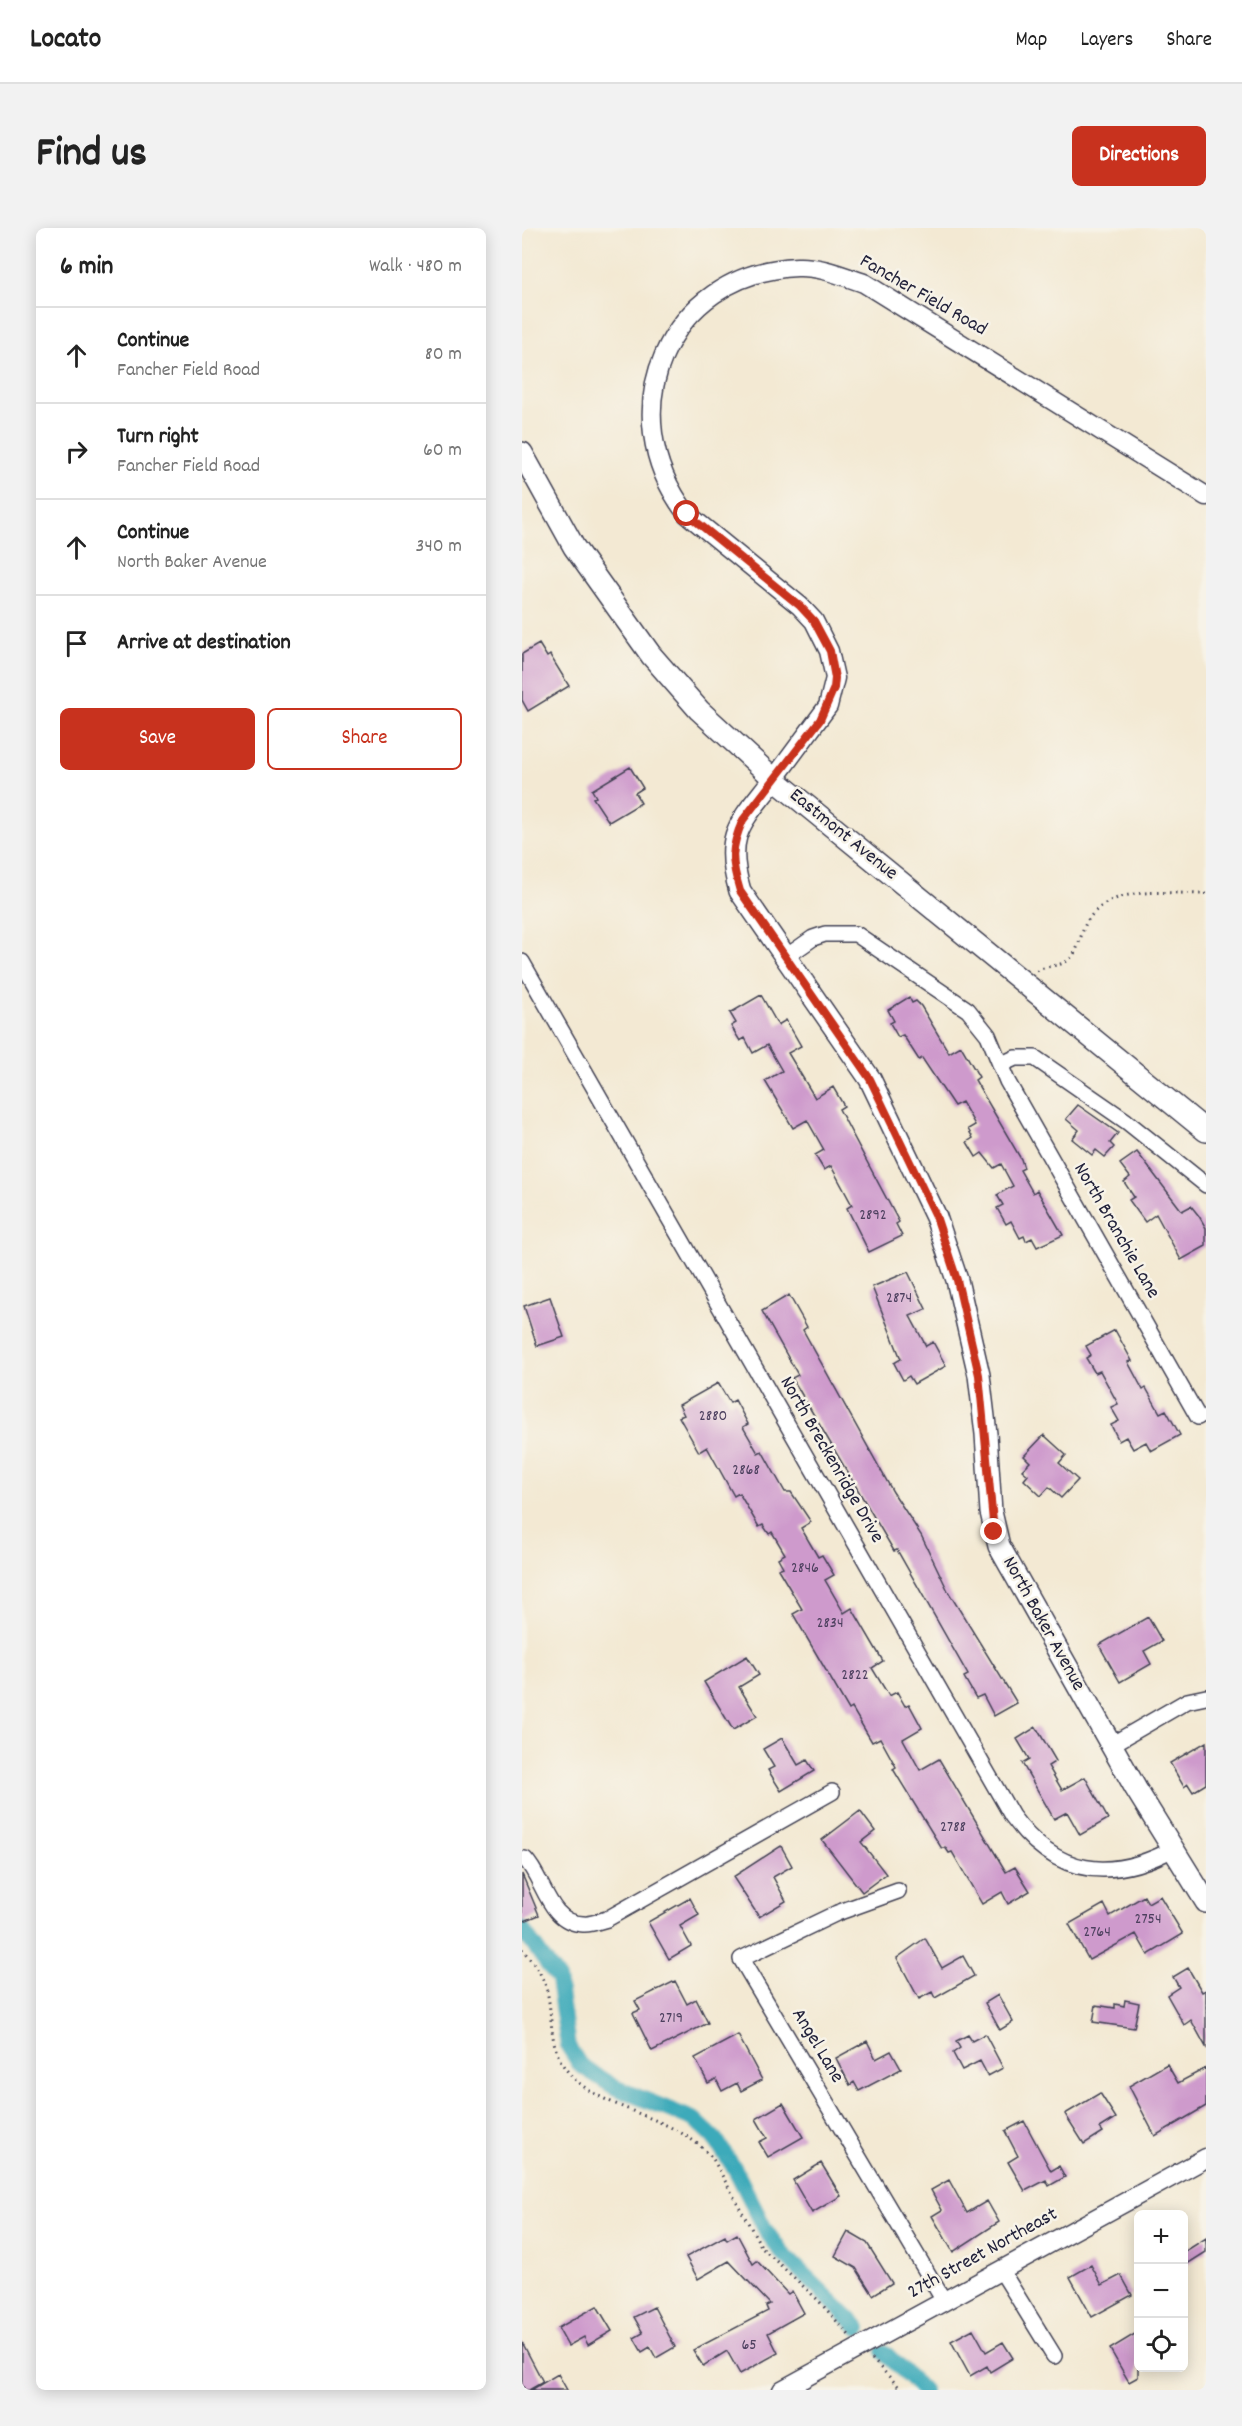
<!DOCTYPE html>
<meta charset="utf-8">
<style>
:root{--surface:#fff;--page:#f2f2f2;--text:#222;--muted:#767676;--line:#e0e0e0;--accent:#c8321e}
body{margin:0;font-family:Dekko,sans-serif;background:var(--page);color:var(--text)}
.controls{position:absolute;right:18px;bottom:18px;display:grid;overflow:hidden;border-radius:9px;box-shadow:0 3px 15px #0003}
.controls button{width:54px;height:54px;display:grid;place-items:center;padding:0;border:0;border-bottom:2px solid var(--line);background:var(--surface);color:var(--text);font:30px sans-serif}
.stop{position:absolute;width:18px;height:18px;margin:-14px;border:4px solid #c8321e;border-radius:50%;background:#fff}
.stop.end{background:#c8321e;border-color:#fff;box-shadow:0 2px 6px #0008}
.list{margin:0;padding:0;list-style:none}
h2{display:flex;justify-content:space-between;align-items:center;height:78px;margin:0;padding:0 24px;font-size:26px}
h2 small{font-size:20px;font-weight:400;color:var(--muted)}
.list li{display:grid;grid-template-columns:39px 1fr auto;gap:18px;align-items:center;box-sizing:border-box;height:96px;padding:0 24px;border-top:2px solid var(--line)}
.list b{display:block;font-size:22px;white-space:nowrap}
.list p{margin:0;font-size:20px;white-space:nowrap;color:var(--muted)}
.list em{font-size:20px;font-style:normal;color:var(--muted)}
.actions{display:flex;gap:12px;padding:18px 24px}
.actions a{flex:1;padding:14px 0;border:2px solid var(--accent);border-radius:9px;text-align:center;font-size:21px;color:var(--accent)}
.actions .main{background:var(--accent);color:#fff}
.icon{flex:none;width:33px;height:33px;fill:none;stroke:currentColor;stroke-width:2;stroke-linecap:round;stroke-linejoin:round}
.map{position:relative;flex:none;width:684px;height:2162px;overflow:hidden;border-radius:9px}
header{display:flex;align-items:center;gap:36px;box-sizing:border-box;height:84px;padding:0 30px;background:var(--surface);border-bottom:2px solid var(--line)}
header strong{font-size:28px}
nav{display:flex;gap:33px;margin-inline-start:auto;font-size:21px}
.intro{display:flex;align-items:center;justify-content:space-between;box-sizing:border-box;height:144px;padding:0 36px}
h1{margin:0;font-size:42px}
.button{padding:15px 27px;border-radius:9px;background:var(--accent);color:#fff;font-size:21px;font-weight:700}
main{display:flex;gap:36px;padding:0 36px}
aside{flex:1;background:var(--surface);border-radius:9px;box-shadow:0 3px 15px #0003}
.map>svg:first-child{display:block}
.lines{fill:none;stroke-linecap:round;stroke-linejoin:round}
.canal{stroke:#3caaba;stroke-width:16}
.building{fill:#ce9acc}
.minor-casing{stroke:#414052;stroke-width:18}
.tertiary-casing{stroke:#414052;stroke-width:21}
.secondary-casing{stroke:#414052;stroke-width:24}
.path{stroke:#414052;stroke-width:3;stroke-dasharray:1.5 4.5;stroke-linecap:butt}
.minor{stroke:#fff;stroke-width:15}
.tertiary{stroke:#fff;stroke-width:18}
.secondary{stroke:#fff;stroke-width:21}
.route{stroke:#c8321e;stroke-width:8}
.labels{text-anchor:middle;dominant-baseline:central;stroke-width:5;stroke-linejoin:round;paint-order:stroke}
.number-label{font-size:16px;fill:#4d405f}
.street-label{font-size:20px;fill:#22223b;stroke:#f7f3e8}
</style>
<header>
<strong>Locato</strong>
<nav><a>Map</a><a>Layers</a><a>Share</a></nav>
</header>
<div class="intro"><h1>Find us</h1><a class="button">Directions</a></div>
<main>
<aside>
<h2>6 min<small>Walk · 480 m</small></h2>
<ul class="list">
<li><svg class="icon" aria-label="ahead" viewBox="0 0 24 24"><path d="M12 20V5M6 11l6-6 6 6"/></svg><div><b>Continue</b><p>Fancher Field Road</p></div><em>80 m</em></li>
<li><svg class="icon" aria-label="right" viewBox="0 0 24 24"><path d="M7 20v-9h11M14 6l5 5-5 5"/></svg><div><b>Turn right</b><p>Fancher Field Road</p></div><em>60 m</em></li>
<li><svg class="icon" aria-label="ahead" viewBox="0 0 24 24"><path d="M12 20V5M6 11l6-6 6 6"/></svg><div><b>Continue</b><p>North Baker Avenue</p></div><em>340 m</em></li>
<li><svg class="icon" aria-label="arrive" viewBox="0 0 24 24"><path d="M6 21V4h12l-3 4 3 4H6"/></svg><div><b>Arrive at destination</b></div></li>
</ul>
<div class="actions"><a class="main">Save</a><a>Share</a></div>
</aside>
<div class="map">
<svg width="684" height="2162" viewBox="0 0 684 2162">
<rect width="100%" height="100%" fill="#f7f3e8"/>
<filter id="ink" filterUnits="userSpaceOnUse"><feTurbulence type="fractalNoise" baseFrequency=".0167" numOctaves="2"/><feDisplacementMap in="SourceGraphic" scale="12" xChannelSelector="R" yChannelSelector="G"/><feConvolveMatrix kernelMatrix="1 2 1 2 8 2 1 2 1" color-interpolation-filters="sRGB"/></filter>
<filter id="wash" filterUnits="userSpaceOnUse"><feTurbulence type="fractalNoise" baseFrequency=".008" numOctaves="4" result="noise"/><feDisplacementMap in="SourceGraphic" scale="24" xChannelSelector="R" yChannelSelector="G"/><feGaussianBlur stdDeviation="1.35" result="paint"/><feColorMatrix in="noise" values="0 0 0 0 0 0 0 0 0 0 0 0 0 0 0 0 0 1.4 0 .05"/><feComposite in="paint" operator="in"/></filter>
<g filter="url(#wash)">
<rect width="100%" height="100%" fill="#f3e9d3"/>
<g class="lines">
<path class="canal" d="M 0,1701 L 36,1751 L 46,1818 L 58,1837 L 92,1859 L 173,1892 L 193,1911 L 213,1941 L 244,2003 L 259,2024 L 337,2100
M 362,2124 L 401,2162"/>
</g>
<g id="blocks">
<path class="building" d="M 17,416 L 25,429 L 28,427 L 47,458 L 6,483 L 0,472 L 0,426 Z
M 108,539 L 121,560 L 113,565 L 119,575 L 87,594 L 71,570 L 74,569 L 70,562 Z
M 239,767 L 256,797 L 264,792 L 279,818 L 266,825 L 293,870 L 311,859 L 322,878 L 317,881 L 377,994 L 374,996 L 380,1008 L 347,1024 L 325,980 L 330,977 L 309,938 L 302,942 L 293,927 L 302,922 L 285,892 L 271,900 L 243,853 L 260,843 L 245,817 L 231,825 L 223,810 L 218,813 L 209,798 L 214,795 L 208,785 Z
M 387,769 L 390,775 L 394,773 L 399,778 L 427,825 L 439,818 L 457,849 L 453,852 L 499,931 L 502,940 L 498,942 L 511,965 L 515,962 L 541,1007 L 515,1019 L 510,1010 L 504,1013 L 502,1008 L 498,1010 L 489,993 L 484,996 L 475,980 L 481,977 L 475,967 L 491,958 L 479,936 L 472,940 L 460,925 L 454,929 L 445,914 L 451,910 L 446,901 L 453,897 L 440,874 L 432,878 L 400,830 L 397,832 L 381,807 L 376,809 L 368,795 L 372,793 L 366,782 Z
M 556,877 L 596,905 L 588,915 L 592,919 L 583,929 L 574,922 L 570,927 L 550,911 L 557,902 L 544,891 Z
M 615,924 L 660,983 L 669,978 L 677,988 L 684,1000 L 684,1018 L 659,1032 L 634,986 L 623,994 L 607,972 L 612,969 L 602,954 L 608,949 L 598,936 Z
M 386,1044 L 404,1081 L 388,1088 L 404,1118 L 411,1114 L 424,1138 L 392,1156 L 387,1148 L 381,1152 L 372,1135 L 379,1131 L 350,1059 Z
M 267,1067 L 285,1099 L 281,1102 L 371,1264 L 399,1307 L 427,1365 L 495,1475 L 472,1488 L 461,1467 L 454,1470 L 442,1449 L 446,1447 L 375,1322 L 372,1323 L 270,1150 L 276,1147 L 240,1083 Z
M 28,1069 L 42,1109 L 15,1118 L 2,1078 Z
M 593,1102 L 610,1133 L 606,1134 L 621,1162 L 624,1160 L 638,1185 L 644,1182 L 658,1207 L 629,1223 L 624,1214 L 611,1221 L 604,1209 L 597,1213 L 589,1197 L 597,1193 L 589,1179 L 596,1176 L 578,1143 L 573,1145 L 564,1130 L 569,1127 L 564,1118 Z
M 196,1155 L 208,1175 L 213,1172 L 226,1196 L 221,1199 L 236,1225 L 240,1223 L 263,1264 L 269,1264 L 289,1294 L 279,1300 L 296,1329 L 300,1327 L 312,1347 L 303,1352 L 322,1385 L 330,1380 L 361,1433 L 350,1440 L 367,1468 L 375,1464 L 383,1478 L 387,1476 L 400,1500 L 381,1511 L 398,1542 L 417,1531 L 484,1644 L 493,1639 L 508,1663 L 486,1676 L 480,1664 L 460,1676 L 430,1624 L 427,1625 L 423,1619 L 420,1621 L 371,1541 L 374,1539 L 358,1510 L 350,1514 L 330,1480 L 327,1482 L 271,1386 L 280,1381 L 256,1341 L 261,1339 L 256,1330 L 263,1326 L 250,1304 L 247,1306 L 241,1297 L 237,1299 L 217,1265 L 212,1268 L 185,1219 L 177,1224 L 157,1189 L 162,1187 L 157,1177 Z
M 522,1207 L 544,1227 L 537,1235 L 556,1252 L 539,1270 L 527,1259 L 519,1268 L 502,1252 L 506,1247 L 500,1242 L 508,1234 L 502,1228 Z
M 626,1389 L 640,1413 L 622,1423 L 629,1436 L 598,1454 L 577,1417 Z
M 225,1428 L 237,1447 L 217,1459 L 235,1488 L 211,1502 L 182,1454 Z
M 514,1499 L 534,1533 L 526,1538 L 540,1562 L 563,1549 L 586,1591 L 558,1607 L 545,1584 L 532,1591 L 500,1535 L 507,1531 L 495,1511 Z
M 260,1510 L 276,1537 L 285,1532 L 292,1543 L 259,1563 L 246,1542 L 252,1539 L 241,1521 Z
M 684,1514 L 684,1556 L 671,1564 L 666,1556 L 662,1559 L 648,1535 Z
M 338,1583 L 353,1603 L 339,1614 L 364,1646 L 340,1664 L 300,1612 Z
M 259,1618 L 270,1638 L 251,1649 L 264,1673 L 237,1689 L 211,1649 Z
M 0,1646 L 17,1687 L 0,1694 Z
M 622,1668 L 626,1675 L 638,1668 L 661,1706 L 626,1727 L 614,1706 L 567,1732 L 547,1696 L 582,1676 L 588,1688 Z
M 168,1670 L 177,1687 L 158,1698 L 169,1718 L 147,1731 L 126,1694 Z
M 403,1710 L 420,1740 L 441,1728 L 452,1748 L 413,1770 L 410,1764 L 397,1771 L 375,1730 Z
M 666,1740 L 680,1764 L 684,1762 L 684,1819 L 669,1792 L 662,1797 L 645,1767 L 657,1759 L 651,1749 Z
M 153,1753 L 165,1776 L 174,1771 L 186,1795 L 130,1823 L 111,1785 L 118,1782 L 113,1773 Z
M 476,1767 L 491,1794 L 478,1802 L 463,1775 Z
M 603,1772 L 617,1775 L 612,1800 L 571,1794 L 574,1777 L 593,1780 L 593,1776 L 602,1778 Z
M 463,1806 L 481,1840 L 466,1848 L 458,1833 L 440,1842 L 431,1825 L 438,1820 L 434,1813 L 446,1807 L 450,1813 Z
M 216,1807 L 240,1852 L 219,1863 L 215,1855 L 200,1863 L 194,1851 L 186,1855 L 173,1830 Z
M 345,1813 L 354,1831 L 369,1823 L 379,1841 L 337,1863 L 332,1854 L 328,1857 L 314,1830 Z
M 645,1836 L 656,1855 L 684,1840 L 684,1878 L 633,1908 L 607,1858 Z
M 578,1865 L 594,1890 L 578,1900 L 581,1904 L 562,1916 L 543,1886 Z
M 261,1875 L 281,1909 L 246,1929 L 237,1914 L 245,1910 L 234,1891 Z
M 502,1893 L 529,1943 L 537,1938 L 543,1949 L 527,1958 L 524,1952 L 503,1963 L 486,1934 L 496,1928 L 483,1903 Z
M 299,1935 L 319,1968 L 290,1985 L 271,1952 Z
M 427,1952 L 445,1985 L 465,1973 L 477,1994 L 431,2024 L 410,1988 L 420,1982 L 409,1962 Z
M 326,2004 L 345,2015 L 370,2055 L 351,2067 L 334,2040 L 313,2028 Z
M 215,2006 L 231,2036 L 235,2033 L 266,2066 L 270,2063 L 282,2085 L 246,2105 L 256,2125 L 218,2146 L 205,2123 L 181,2138 L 171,2122 L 246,2083 L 244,2078 L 248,2076 L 207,2033 L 176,2051 L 164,2029 L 203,2008 L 205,2012 Z
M 684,2010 L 684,2024 L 662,2038 L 662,2024 Z
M 569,2037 L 580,2057 L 599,2047 L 610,2067 L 570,2089 L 548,2049 Z
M 75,2078 L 90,2103 L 66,2117 L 62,2109 L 46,2118 L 36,2100 Z
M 132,2079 L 153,2119 L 134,2130 L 128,2119 L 120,2124 L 112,2110 L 121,2105 L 112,2089 Z
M 451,2101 L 464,2124 L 481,2114 L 491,2130 L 468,2144 L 465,2138 L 448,2148 L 429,2113 Z
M 616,2104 L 616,2149 L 607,2154 L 588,2121 Z
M 0,2114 L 21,2154 L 7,2162 L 3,2162 L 0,2157 Z
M 36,2146 L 45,2162 L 9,2162 Z"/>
</g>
</g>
<g filter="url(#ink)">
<use href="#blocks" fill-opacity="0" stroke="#414052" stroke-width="1.5"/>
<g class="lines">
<defs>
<path id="minor" d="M 264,729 L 291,710 L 303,706 L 334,706 L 446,782 L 466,807 L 485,853 L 676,1189
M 0,734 L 490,1588 C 534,1648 588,1655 653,1620
M 478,837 L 493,830 L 513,830 L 604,893 L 684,957
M 589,1517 L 665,1473 L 684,1469
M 0,1631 L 3,1631 C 22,1650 26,1695 61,1696 C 68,1697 78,1693 85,1691 L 310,1564
M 376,1663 L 315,1685 L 219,1731 L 422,2073
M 479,2042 L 532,2128"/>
<path id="tertiary" d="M 252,551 L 306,478 L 313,450 L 307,423 L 292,393 L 278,378 L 165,286 C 87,185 145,45 275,39 C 298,38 321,48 342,55 L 684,268
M 260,2162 L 684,1930"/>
<path id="secondary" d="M 0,225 L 52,319 L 129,427 L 177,482 L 252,551 L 684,903
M 252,551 C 219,594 201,606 218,663 L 348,851 L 414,989 L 435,1052 L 457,1147 L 464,1206 L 469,1284 L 477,1318 L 614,1561 L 684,1674"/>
</defs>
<use href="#minor" class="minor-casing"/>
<use href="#tertiary" class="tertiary-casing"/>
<use href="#secondary" class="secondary-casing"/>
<path class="path" d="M 515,743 C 524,737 536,739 545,733 C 558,725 558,703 566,692 C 591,655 647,666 684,666
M 0,1721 C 8,1731 18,1742 23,1756 C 32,1783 25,1815 43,1840 C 75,1885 151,1883 191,1931 L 240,2020 L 296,2072 L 327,2107
M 350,2131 L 380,2162"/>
<use href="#minor" class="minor"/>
<use href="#tertiary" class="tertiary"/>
<use href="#secondary" class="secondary"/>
</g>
</g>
<g class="lines" filter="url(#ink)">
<path class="route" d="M 165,286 L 278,378 L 292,393 L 308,423 L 313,450 L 312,460 L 298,492 L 221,592 C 208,621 209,633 218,663 L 348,851 L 414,988 L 435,1052 L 457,1147 L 472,1304"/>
</g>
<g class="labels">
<g class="number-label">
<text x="351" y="987">2892</text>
<text x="377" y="1070">2874</text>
<text x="191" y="1188">2880</text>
<text x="224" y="1242">2868</text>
<text x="283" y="1340">2846</text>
<text x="308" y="1395">2834</text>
<text x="333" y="1447">2822</text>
<text x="431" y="1599">2788</text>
<text x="626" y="1691">2754</text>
<text x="575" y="1704">2764</text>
<text x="149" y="1790">2719</text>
<text x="227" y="2117">65</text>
</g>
<g class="street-label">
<text transform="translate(401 68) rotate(30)">Fancher Field Road</text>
<text transform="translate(321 607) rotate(39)">Eastmont Avenue</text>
<text transform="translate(594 1003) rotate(60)">North Branchie Lane</text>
<text transform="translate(309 1232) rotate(60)">North Breckenridge Drive</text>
<text transform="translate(521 1396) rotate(61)">North Baker Avenue</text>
<text transform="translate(295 1818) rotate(59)">Angel Lane</text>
<text transform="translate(461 2026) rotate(-29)">27th Street Northeast</text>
</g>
</g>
</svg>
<div class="controls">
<button>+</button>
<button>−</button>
<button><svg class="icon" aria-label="locate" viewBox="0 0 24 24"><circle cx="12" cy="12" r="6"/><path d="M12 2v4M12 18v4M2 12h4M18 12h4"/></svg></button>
</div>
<div class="stop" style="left:165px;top:286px"></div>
<div class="stop end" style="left:472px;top:1304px"></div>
</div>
</main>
